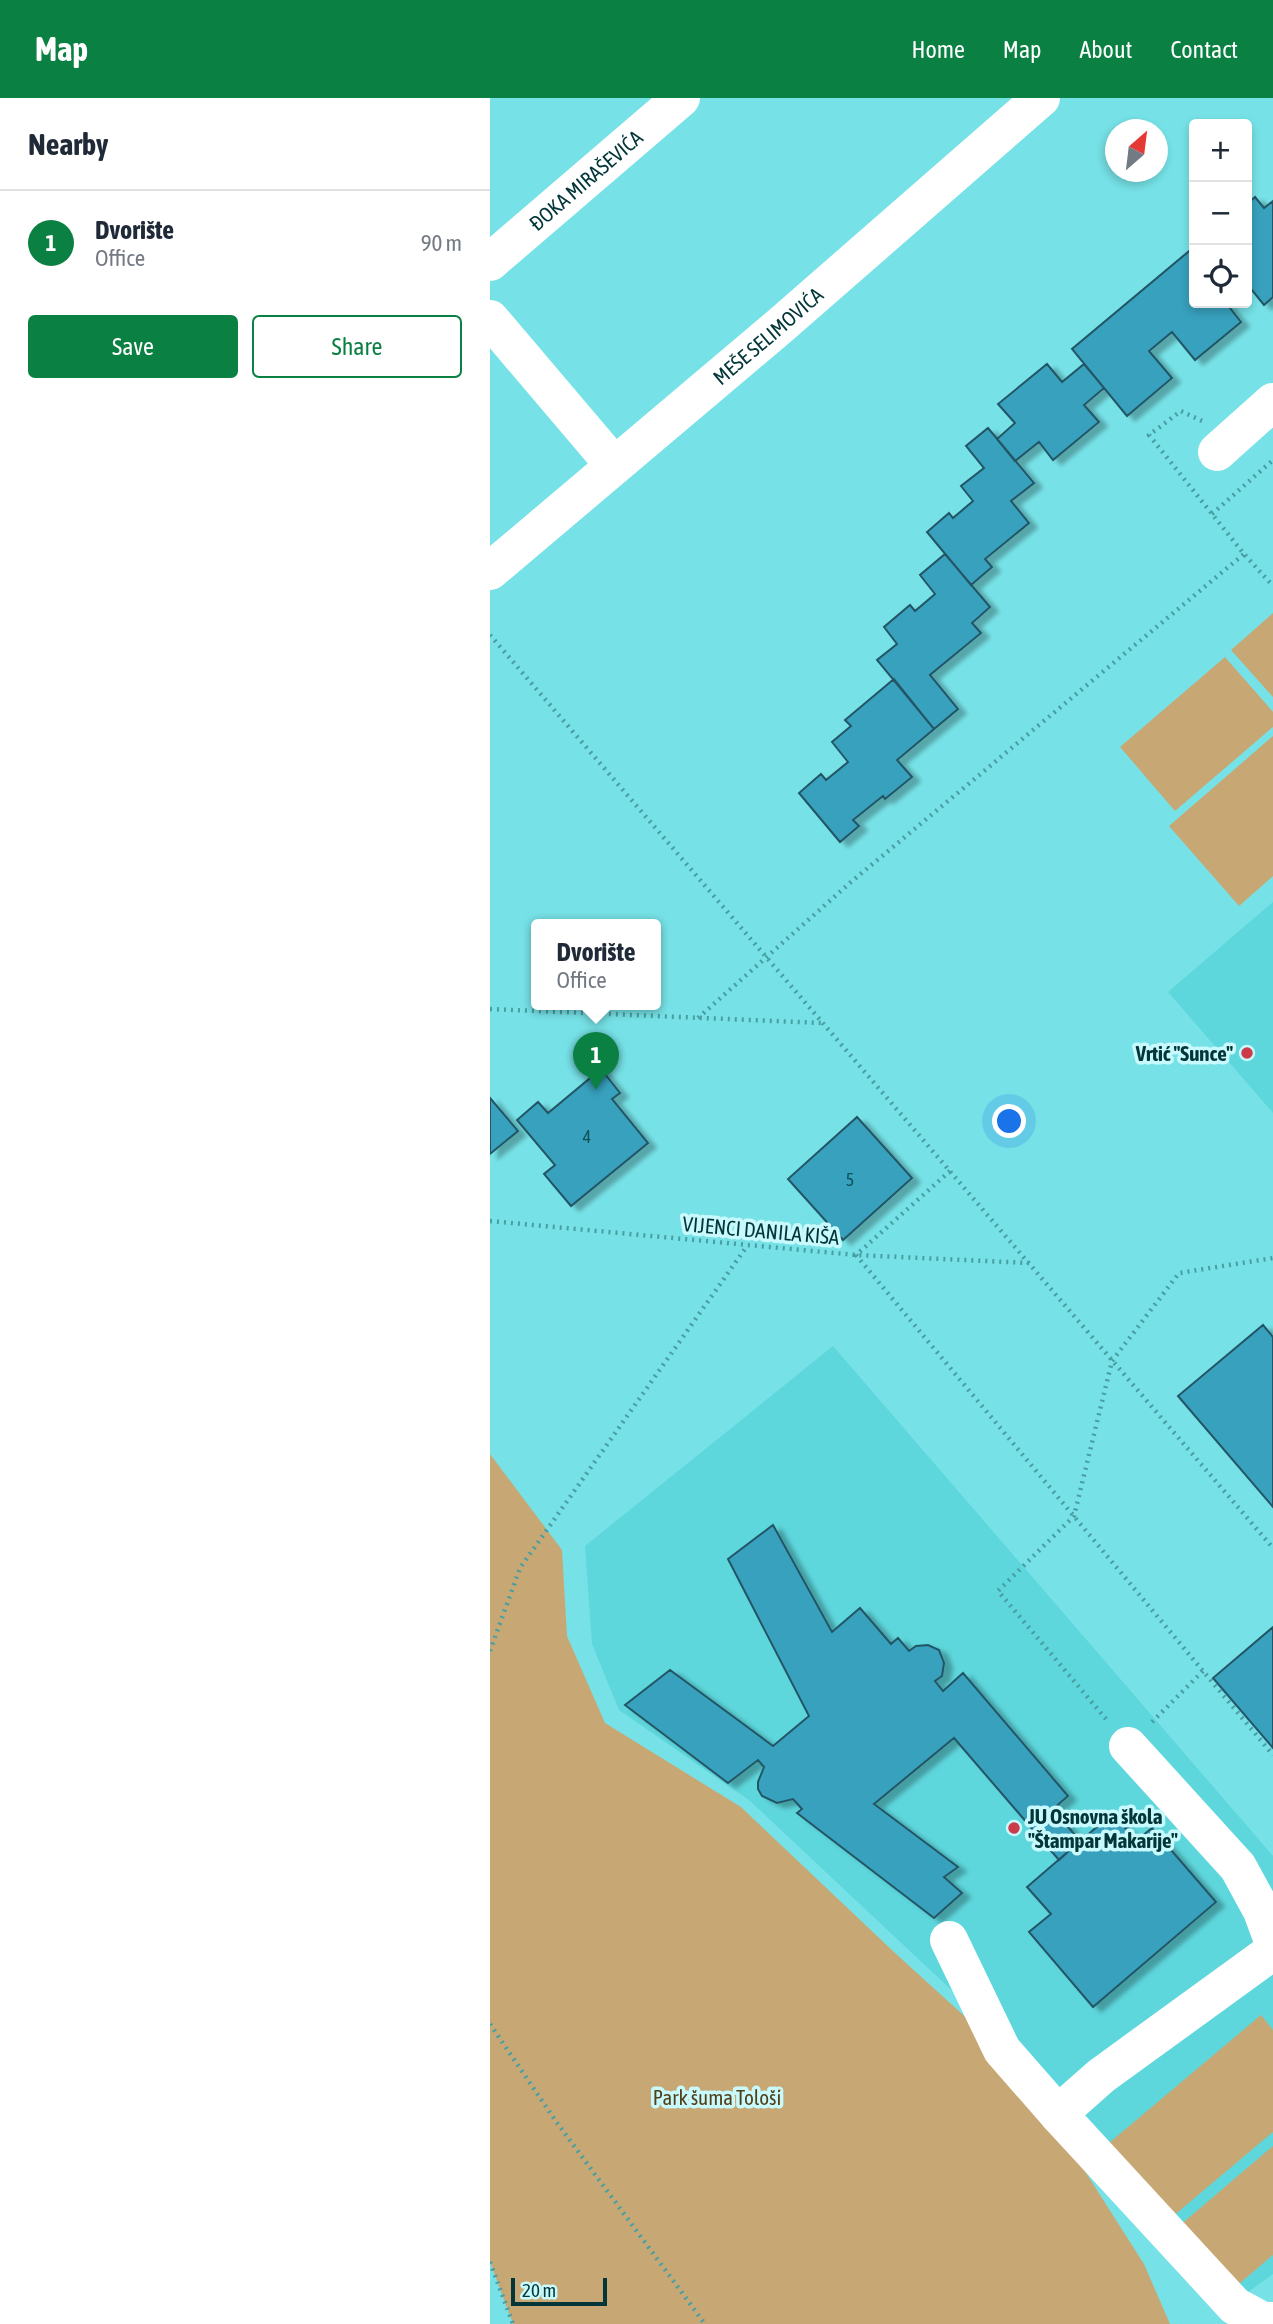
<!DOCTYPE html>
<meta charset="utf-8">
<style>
:root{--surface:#fff;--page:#f6f6f7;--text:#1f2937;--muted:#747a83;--line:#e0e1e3;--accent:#0b8043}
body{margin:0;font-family:"Asap Condensed",sans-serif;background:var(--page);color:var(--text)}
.controls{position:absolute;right:21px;top:21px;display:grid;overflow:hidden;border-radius:7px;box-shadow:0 4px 10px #0003}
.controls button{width:63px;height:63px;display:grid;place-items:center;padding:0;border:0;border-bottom:2px solid var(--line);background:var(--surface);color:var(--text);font:35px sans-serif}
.compass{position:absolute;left:615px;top:21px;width:63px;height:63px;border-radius:50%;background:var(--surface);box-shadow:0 4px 10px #0003;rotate:28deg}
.scale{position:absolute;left:21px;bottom:18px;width:96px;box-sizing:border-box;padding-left:7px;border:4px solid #033639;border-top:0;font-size:19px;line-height:24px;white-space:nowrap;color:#033639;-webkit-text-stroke:5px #c8f9fc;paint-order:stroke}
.you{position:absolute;left:520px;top:1024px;width:24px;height:24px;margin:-18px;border:5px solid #fff;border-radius:50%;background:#1a73e8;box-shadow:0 0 0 10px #1a73e833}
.badge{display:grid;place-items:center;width:46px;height:46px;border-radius:50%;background:var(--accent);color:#fff;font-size:23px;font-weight:700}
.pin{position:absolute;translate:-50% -58px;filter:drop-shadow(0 2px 4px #0008)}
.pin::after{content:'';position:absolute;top:37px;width:24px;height:21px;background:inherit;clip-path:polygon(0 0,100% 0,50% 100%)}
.popup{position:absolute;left:41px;top:821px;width:130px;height:91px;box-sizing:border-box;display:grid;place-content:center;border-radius:7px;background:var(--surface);filter:drop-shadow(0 2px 5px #0005);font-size:23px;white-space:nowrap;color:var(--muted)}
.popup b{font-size:26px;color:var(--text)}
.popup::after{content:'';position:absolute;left:50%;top:100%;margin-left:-14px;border:14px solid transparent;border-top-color:var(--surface)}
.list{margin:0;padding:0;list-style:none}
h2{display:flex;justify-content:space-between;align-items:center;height:91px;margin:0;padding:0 28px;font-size:30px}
h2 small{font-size:23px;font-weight:400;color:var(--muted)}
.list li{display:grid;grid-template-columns:46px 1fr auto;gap:21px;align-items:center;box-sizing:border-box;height:105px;padding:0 28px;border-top:2px solid var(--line)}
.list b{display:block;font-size:26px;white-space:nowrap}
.list p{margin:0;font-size:23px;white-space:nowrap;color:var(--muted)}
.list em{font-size:23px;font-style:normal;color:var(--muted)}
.actions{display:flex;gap:14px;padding:21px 28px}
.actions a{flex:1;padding:16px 0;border:2px solid var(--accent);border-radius:7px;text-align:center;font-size:24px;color:var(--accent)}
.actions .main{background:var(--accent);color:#fff}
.icon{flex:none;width:38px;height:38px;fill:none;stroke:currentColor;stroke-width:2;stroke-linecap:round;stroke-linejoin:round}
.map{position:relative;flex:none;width:783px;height:2226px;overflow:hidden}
header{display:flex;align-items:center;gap:42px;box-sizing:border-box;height:98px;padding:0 35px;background:var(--accent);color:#fff}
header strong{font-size:33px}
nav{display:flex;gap:38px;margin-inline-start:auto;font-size:24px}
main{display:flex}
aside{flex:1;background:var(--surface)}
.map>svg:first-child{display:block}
.built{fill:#5dd6dc}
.green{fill:#c7a874}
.building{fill:#39a1be;stroke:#235766;stroke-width:2;filter:url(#shadow)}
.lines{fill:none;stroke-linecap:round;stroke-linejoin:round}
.path{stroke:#489ea2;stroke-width:4.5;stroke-dasharray:2 5;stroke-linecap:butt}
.minor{stroke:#fff;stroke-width:38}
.poi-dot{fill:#cc3b4a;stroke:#c8f9fc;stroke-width:2.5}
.labels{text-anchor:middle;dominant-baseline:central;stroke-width:7;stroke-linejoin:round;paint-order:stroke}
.number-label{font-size:18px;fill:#10515a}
.street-label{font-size:21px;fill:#033639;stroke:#c8f9fc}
.poi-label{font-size:21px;font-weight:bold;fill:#033639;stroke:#c8f9fc;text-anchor:end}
.park-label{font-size:21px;fill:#543e16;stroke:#c8f9fc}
</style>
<header>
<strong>Map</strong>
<nav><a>Home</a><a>Map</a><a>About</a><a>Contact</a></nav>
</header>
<main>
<aside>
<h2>Nearby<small></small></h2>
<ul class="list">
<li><span class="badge">1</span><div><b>Dvorište</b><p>Office</p></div><em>90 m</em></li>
</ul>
<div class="actions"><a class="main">Save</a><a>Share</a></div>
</aside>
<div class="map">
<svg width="783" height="2226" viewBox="0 0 783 2226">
<defs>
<filter id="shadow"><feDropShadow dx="8" dy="4.5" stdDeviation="2" flood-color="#0004"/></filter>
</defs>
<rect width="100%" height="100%" fill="#76e2e7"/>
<path class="built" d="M 783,804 L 783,1015 L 678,894 Z
M 343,1248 L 783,1758 L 783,2176 L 732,2213 L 535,1961 L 259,1702 L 129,1612 L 102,1546 L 95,1448 Z"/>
<path class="green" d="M 783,515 L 783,599 L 741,552 Z
M 735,559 L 783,614 L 783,629 L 685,713 L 630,649 Z
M 783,638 L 783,778 L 749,808 L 679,728 Z
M 0,1356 L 72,1452 L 77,1538 L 115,1625 L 251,1709 L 404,1854 L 526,1965 L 654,2166 L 680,2226 L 23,2226 L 0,2164 Z
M 771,1917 L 783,1932 L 783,2034 L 682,2119 L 619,2045 Z
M 783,2048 L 783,2157 L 736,2197 L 682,2134 Z"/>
<path class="building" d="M 765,99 L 774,110 L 783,103 L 783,199 L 774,207 L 757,186 L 757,106 Z
M 704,149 L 704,205 L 736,205 L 751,224 L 705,262 L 682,234 L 659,253 L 682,280 L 637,318 L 582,251 Z
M 557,266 L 572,284 L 594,266 L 614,290 L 594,307 L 609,324 L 563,362 L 549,344 L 525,363 L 507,341 L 525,325 L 508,306 Z
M 498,330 L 544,385 L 521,403 L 539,425 L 495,461 L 502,469 L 481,487 L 437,434 L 459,415 L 463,420 L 483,403 L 471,388 L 494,370 L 476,348 Z
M 455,456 L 500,509 L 482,525 L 491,535 L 440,577 L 468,611 L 444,631 L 387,562 L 407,546 L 394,529 L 420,507 L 425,513 L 445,496 L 430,477 Z
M 404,581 L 444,631 L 407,662 L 422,679 L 395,701 L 393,698 L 363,722 L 369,728 L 350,744 L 309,695 L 331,676 L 336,682 L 358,664 L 342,644 L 361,628 L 355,622 Z
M 111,971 L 130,995 L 122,1001 L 158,1045 L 81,1108 L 54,1076 L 65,1067 L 27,1022 L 48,1004 L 58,1015 Z
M 0,1000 L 28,1033 L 0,1056 Z
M 367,1019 L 422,1080 L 353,1142 L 298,1081 Z
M 773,1227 L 783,1239 L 783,1409 L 688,1298 Z
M 283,1427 L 342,1534 L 370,1510 L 401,1546 L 408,1540 L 419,1553 L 426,1548 L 438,1547 L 449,1552 L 454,1565 L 452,1578 L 445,1583 L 453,1593 L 473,1575 L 578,1698 L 563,1711 L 590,1743 L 569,1762 L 464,1640 L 384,1706 L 468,1769 L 454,1779 L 472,1795 L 444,1820 L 307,1715 L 312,1711 L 303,1701 L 287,1705 L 272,1698 L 268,1691 L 268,1684 L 274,1669 L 268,1662 L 238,1685 L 135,1607 L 180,1572 L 283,1648 L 319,1618 L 238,1461 Z
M 783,1529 L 783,1650 L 723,1580 Z
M 623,1715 L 646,1743 L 662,1730 L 726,1804 L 603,1909 L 539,1834 L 561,1816 L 537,1789 Z"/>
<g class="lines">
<path class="path" d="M 712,323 L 691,313 L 659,337 L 754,456 L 783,488
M 722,416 L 783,362
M 0,537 L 783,1450
M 0,911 L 332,925
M 208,920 L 361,784 L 754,456
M 460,1073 L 366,1157 L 783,1657
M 0,1123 L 366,1157 L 539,1165
M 0,1553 L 30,1470 L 257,1148
M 616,1621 L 508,1493 L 584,1418 L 622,1263 L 689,1175 L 783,1160
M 662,1624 L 713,1573
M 0,1926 L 65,2022 L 215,2226
M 0,2164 L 23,2226"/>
<g class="minor">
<path id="s1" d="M 0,164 L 191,0"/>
<path d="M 0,221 L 124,367"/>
<path d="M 727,354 L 783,304"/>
<path id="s2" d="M 0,473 L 291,227 L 551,0"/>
<path d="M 638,1648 L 748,1769 L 772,1813 L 783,1843"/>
<path d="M 459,1842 L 512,1952 L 568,2016 L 611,1978 L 783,1853"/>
<path d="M 568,2016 L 745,2208 L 773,2223 L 783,2223"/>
</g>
</g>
<g class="poi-dot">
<circle cx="757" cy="955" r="7"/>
<circle cx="524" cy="1730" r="7"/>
</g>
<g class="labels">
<g class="number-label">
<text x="97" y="1038">4</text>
<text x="360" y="1081">5</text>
</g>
<g class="street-label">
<text stroke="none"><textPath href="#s1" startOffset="126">ĐOKA MIRAŠEVIĆA</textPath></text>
<text stroke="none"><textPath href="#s2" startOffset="364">MEŠE SELIMOVIĆA</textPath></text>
<text transform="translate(271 1132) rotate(5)">VIJENCI DANILA KIŠA</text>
</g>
<g class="poi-label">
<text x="743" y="955">Vrtić "Sunce"</text>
<text x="538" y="1718" text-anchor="start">JU Osnovna škola<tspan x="538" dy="24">"Štampar Makarije"</tspan></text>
</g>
<g class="park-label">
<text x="227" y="1999">Park šuma Tološi</text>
</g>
</g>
</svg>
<div class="controls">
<button>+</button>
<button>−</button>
<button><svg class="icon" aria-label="locate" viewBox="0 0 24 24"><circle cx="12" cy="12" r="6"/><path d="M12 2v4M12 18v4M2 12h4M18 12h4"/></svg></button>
</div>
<svg class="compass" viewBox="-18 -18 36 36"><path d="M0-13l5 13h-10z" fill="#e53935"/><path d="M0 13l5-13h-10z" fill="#747a83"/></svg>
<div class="scale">20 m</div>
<div class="you"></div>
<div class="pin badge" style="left:106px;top:992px">1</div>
<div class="popup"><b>Dvorište</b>Office</div>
</div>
</main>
